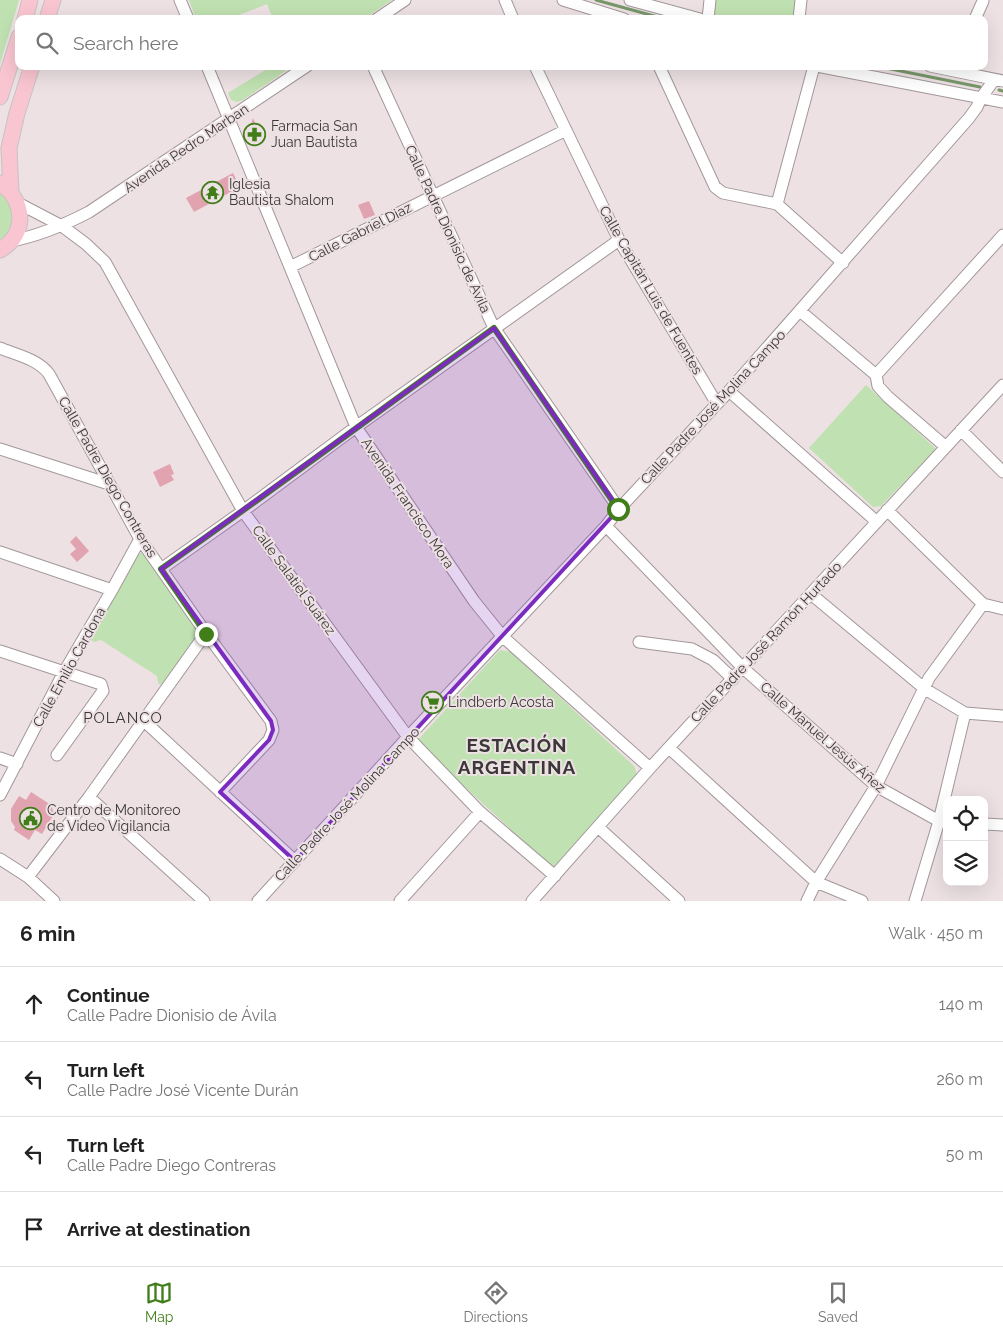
<!DOCTYPE html>
<meta charset="utf-8">
<style>
:root{--surface:#fff;--page:#f2f2f2;--text:#222;--muted:#767676;--line:#e0e0e0;--accent:#417e1a}
body{margin:0;font-family:Raleway,sans-serif;background:var(--page);color:var(--text)}
.controls{position:absolute;right:15px;bottom:15px;display:grid;overflow:hidden;border-radius:10px;box-shadow:0 5px 20px #0002}
.controls button{width:45px;height:45px;display:grid;place-items:center;padding:0;border:0;border-bottom:1px solid var(--line);background:var(--surface);color:var(--text);font:25px sans-serif}
.stop{position:absolute;width:15px;height:15px;margin:-11px;border:4px solid #417e1a;border-radius:50%;background:#fff}
.stop.end{background:#417e1a;border-color:#fff;box-shadow:0 1px 5px #0008}
.list{margin:0;padding:0;list-style:none}
h2{display:flex;justify-content:space-between;align-items:center;height:65px;margin:0;padding:0 20px;font-size:21px}
h2 small{font-size:16px;font-weight:400;color:var(--muted)}
.list li{display:grid;grid-template-columns:32px 1fr auto;gap:15px;align-items:center;box-sizing:border-box;height:75px;padding:0 20px;border-top:1px solid var(--line)}
.list b{display:block;font-size:19px;white-space:nowrap}
.list p{margin:0;font-size:16px;white-space:nowrap;color:var(--muted)}
.list em{font-size:16px;font-style:normal;color:var(--muted)}
.icon{flex:none;width:28px;height:28px;fill:none;stroke:currentColor;stroke-width:2;stroke-linecap:round;stroke-linejoin:round}
.map{position:relative;flex:none;width:1003px;height:901px;overflow:hidden}
.search{position:absolute;background:var(--surface);box-shadow:0 5px 20px #0002;left:15px;right:15px;top:15px;height:55px;display:flex;align-items:center;gap:12px;box-sizing:border-box;padding:0 18px;border-radius:10px;color:var(--muted);font-size:19px}
.sheet{height:365px;background:var(--surface)}
nav{display:flex;justify-content:space-around;align-items:center;box-sizing:border-box;height:70px;border-top:1px solid var(--line);background:var(--surface);font-size:14px;color:var(--muted)}
nav a{display:grid;justify-items:center;gap:2px}
nav .on{color:var(--accent)}
.map>svg:first-child{display:block}
.green{fill:#c0e1b1}
.lines{fill:none;stroke-linecap:round;stroke-linejoin:round}
.stream{stroke:#779769;stroke-width:3}
.building{fill:#e1a3af}
.minor-casing{stroke:#a29799;stroke-width:13}
.major-casing{stroke:#c4c3c4;stroke-width:17}
.minor{stroke:#fff;stroke-width:11}
.major{stroke:#f9c5d0;stroke-width:15}
.route{stroke:#417e1a;stroke-width:6}
.marked{fill:#7b2cbf;fill-opacity:0.2;stroke:#7b2cbf;stroke-width:4;stroke-linejoin:round}
.labels{text-anchor:middle;dominant-baseline:central;stroke-width:4;stroke-linejoin:round;paint-order:stroke}
.poi-label{font-size:14px;fill:#3c3839;stroke:#ede1e3;text-anchor:start}
.street-label{font-size:14px;fill:#3c3839;stroke:#ede1e3}
.neighbourhood-label{font-size:15px;letter-spacing:1px;fill:#3c3839;stroke:#ede1e3}
.district-label{font-size:19px;font-weight:bold;letter-spacing:1px;fill:#3c3839;stroke:#ede1e3}
</style>
<div class="map">
<svg width="1003" height="901" viewBox="0 0 1003 901">
<rect width="100%" height="100%" fill="#ede1e3"/>
<path class="green" d="M 0,0 L 19,0 L 0,64 Z
M 189,0 L 392,0 L 364,19 L 273,19 L 267,4 L 229,19 L 196,19 Z
M 716,0 L 796,0 L 795,19 L 726,19 L 714,16 Z
M 272,66 L 293,66 L 243,100 L 237,102 L 231,100 L 228,93 Z
M 0,189 C 18,205 16,226 0,242 Z
M 866,385 L 936,449 L 881,506 L 873,507 L 809,448 Z
M 142,553 L 146,554 L 197,627 L 196,637 L 161,685 L 158,683 L 157,676 L 101,640 L 94,642 L 91,640 L 136,555 Z
M 500,650 L 511,652 L 634,766 L 638,777 L 554,869 L 416,742 Z"/>
<g class="lines">
<path class="stream" d="M 596,0 L 665,19
M 876,66 L 980,87
M 999,90 L 1003,91"/>
</g>
<path class="building" d="M 253,118 L 262,138 L 254,141 L 249,131 Z
M 233,173 L 240,187 L 194,212 L 186,198 Z
M 369,201 L 375,215 L 364,219 L 358,205 Z
M 170,464 L 174,474 L 171,475 L 174,480 L 160,487 L 153,472 Z
M 76,536 L 89,551 L 77,562 L 70,554 L 76,549 L 70,542 Z
M 31,792 L 48,803 L 52,808 L 54,814 L 42,834 L 35,830 L 29,840 L 14,830 L 15,827 L 11,821 L 11,809 L 19,796 L 26,800 Z"/>
<g class="lines">
<defs>
<path id="minor" d="M 180,0 L 188,19
M 505,0 L 513,19
M 563,0 L 624,19
M 630,0 L 700,19
M 377,19 L 405,0
M 708,19 L 710,0
M 799,19 L 801,0
M 975,19 L 983,1
M 207,66 L 356,427 L 474,601 L 503,637 L 650,768
M 373,66 L 494,328 L 619,509
M 535,66 L 619,240 L 717,404
M 659,66 L 715,187 L 723,193 L 777,204 L 843,263
M 817,66 L 1003,102
M 930,66 L 1003,81
M 18,203 L 62,226 L 86,244 L 105,262 L 243,511 L 408,737 L 480,812 L 555,876
M 777,204 L 814,66
M 11,241 C 39,236 64,225 89,212 L 307,66
M 290,267 L 566,130
M 800,311 L 876,375 L 878,386 L 888,397 L 946,447
M 0,348 C 17,355 38,359 49,374 L 140,539 L 206,633 L 271,721 L 273,730 L 269,740 L 220,792
M 876,375 L 1003,235
M 729,391 L 877,522
M 961,430 L 1003,472
M 0,449 L 109,484
M 887,510 L 983,604 L 1003,609
M 606,526 L 743,668 L 876,786 L 939,821 L 947,822
M 0,552 L 112,590
M 161,569 L 243,511 L 356,427 L 619,240
M 811,594 L 925,689 L 965,713 L 1003,716
M 639,642 L 692,649 L 713,660 L 733,679
M 0,651 L 101,684 L 103,691 L 57,755
M 143,720 L 295,861
M 669,748 L 816,882 L 862,901
M 0,758 L 17,764
M 0,795 L 64,672 L 112,590 L 140,539
M 89,797 L 204,901
M 984,824 L 1003,825
M 598,827 L 679,901
M 0,859 L 28,877 L 54,901
M 28,877 L 89,797 L 206,633
M 258,901 L 408,737 L 606,526 L 619,509 L 729,391 L 969,118 L 977,107 L 981,98 L 994,80
M 400,901 L 480,812
M 532,901 L 650,768 L 1003,385
M 807,901 L 816,882 L 876,786 L 929,678 L 983,604
M 915,901 L 939,821 L 965,713"/>
<path id="major" d="M 25,19 L 30,0
M 47,19 L 53,0
M 0,97 L 19,37
M 0,183 C 25,200 28,234 0,250
M 11,192 L 9,148 L 17,113 L 32,66"/>
</defs>
<use href="#minor" class="minor-casing"/>
<use href="#major" class="major-casing"/>
<use href="#minor" class="minor"/>
<use href="#major" class="major"/>
</g>
<g class="lines">
<path class="route" d="M 206,634 L 161,569 C 273,490 383,408 494,328 L 618,509"/>
</g>
<path class="marked" d="M 494,328 L 619,509 L 295,861 L 220,792 L 269,740 L 273,730 L 271,721 L 161,569 Z"/>
<defs>
<symbol id="pharmacy-ring" viewBox="-11 -11 22 22"><circle r="9.5" fill="#ede1e3" stroke="#417e1a" stroke-width="1.5"/><path d="M-2-6h4v4h4v4h-4v4h-4v-4h-4v-4h4Z" fill="#417e1a"/></symbol>
<symbol id="temple-ring" viewBox="-11 -11 22 22"><circle r="9.5" fill="#ede1e3" stroke="#417e1a" stroke-width="1.5"/><path d="M0-6L5-2H3V0L6.5 2.5H4V6H1.5V3h-3V6H-4V2.5H-6.5L-3 0V-2H-5Z" fill="#417e1a"/></symbol>
<symbol id="supermarket-ring" viewBox="-11 -11 22 22"><circle r="9.5" fill="#ede1e3" stroke="#417e1a" stroke-width="1.5"/><path d="M-6-5.5h2.5l.6 2H6L4.5 2H-2.5L-4.4-4H-6ZM-1.5 3.2a1.3 1.3 0 1 0 .1 0ZM3 3.2a1.3 1.3 0 1 0 .1 0Z" fill="#417e1a"/></symbol>
<symbol id="civic-ring" viewBox="-11 -11 22 22"><circle r="9.5" fill="#ede1e3" stroke="#417e1a" stroke-width="1.5"/><path d="M-.6-6.5H3V-4.5H.6V-3L4-1V1h2V6H-6V1h2V-1L-.6-3ZM-1.2 2.5V6h2.4V2.5Z" fill="#417e1a"/></symbol>
</defs>
<g fill-rule="evenodd">
<use href="#pharmacy-ring" x="242" y="122" width="25" height="25"/>
<use href="#temple-ring" x="200" y="180" width="25" height="25"/>
<use href="#supermarket-ring" x="420" y="690" width="25" height="25"/>
<use href="#civic-ring" x="18" y="806" width="25" height="25"/>
</g>
<g class="labels">
<g class="poi-label">
<text x="271" y="126">Farmacia San<tspan x="271" dy="16">Juan Bautista</tspan></text>
<text x="229" y="184">Iglesia<tspan x="229" dy="16">Bautista Shalom</tspan></text>
<text x="448" y="702">Lindberb Acosta</text>
<text x="47" y="810">Centro de Monitoreo<tspan x="47" dy="16">de Video Vigilancia</tspan></text>
</g>
<g class="street-label">
<text transform="translate(186 148) rotate(-34)">Avenida Pedro Marban</text>
<text transform="translate(448 229) rotate(65)">Calle Padre Dionisio de Ávila</text>
<text transform="translate(360 232) rotate(-27)">Calle Gabriel Diaz</text>
<text transform="translate(651 290) rotate(60)">Calle Capitán Luis de Fuentes</text>
<text transform="translate(713 407) rotate(-47)">Calle Padre José Molina Campo</text>
<text transform="translate(108 477) rotate(60)">Calle Padre Diego Contreras</text>
<text transform="translate(408 503) rotate(56)">Avenida Francisco Mora</text>
<text transform="translate(294 580) rotate(54)">Calle Salatiel Suárez</text>
<text transform="translate(766 642) rotate(-47)">Calle Padre José Ramón Hurtado</text>
<text transform="translate(69 667) rotate(-61)">Calle Emilio Cardona</text>
<text transform="translate(823 737) rotate(41)">Calle Manuel Jesús Áñez</text>
<text transform="translate(347 804) rotate(-47)">Calle Padre José Molina Campo</text>
</g>
<g class="neighbourhood-label">
<text x="123" y="718">POLANCO</text>
</g>
<g class="district-label">
<text x="517" y="745">ESTACIÓN<tspan x="517" dy="22">ARGENTINA</tspan></text>
</g>
</g>
</svg>
<div class="controls">
<button><svg class="icon" aria-label="locate" viewBox="0 0 24 24"><circle cx="12" cy="12" r="6"/><path d="M12 2v4M12 18v4M2 12h4M18 12h4"/></svg></button>
<button><svg class="icon" aria-label="layers" viewBox="0 0 24 24"><path d="M12 4l9 5-9 5-9-5zM3 14l9 5 9-5"/></svg></button>
</div>
<div class="stop" style="left:618px;top:509px"></div>
<div class="stop end" style="left:206px;top:634px"></div>
<div class="search"><svg class="icon" aria-label="search" viewBox="0 0 24 24"><circle cx="10" cy="10" r="6"/><path d="M15 15l6 6"/></svg>Search here</div>
</div>
<section class="sheet">
<h2>6 min<small>Walk · 450 m</small></h2>
<ul class="list">
<li><svg class="icon" aria-label="ahead" viewBox="0 0 24 24"><path d="M12 20V5M6 11l6-6 6 6"/></svg><div><b>Continue</b><p>Calle Padre Dionisio de Ávila</p></div><em>140 m</em></li>
<li><svg class="icon" aria-label="left" viewBox="0 0 24 24"><path d="M17 20v-9H6M10 6l-5 5 5 5"/></svg><div><b>Turn left</b><p>Calle Padre José Vicente Durán</p></div><em>260 m</em></li>
<li><svg class="icon" aria-label="left" viewBox="0 0 24 24"><path d="M17 20v-9H6M10 6l-5 5 5 5"/></svg><div><b>Turn left</b><p>Calle Padre Diego Contreras</p></div><em>50 m</em></li>
<li><svg class="icon" aria-label="arrive" viewBox="0 0 24 24"><path d="M6 21V4h12l-3 4 3 4H6"/></svg><div><b>Arrive at destination</b></div></li>
</ul>
</section>
<nav>
<a class="on"><svg class="icon" aria-label="map" viewBox="0 0 24 24"><path d="M3 6l6-2 6 2 6-2v14l-6 2-6-2-6 2zM9 4v14M15 6v14"/></svg>Map</a>
<a><svg class="icon" aria-label="directions" viewBox="0 0 24 24"><path d="M12 3l9 9-9 9-9-9zM9 14v-3h6M13 9l2 2-2 2"/></svg>Directions</a>
<a><svg class="icon" aria-label="saved" viewBox="0 0 24 24"><path d="M7 4h10v16l-5-4-5 4z"/></svg>Saved</a>
</nav>
